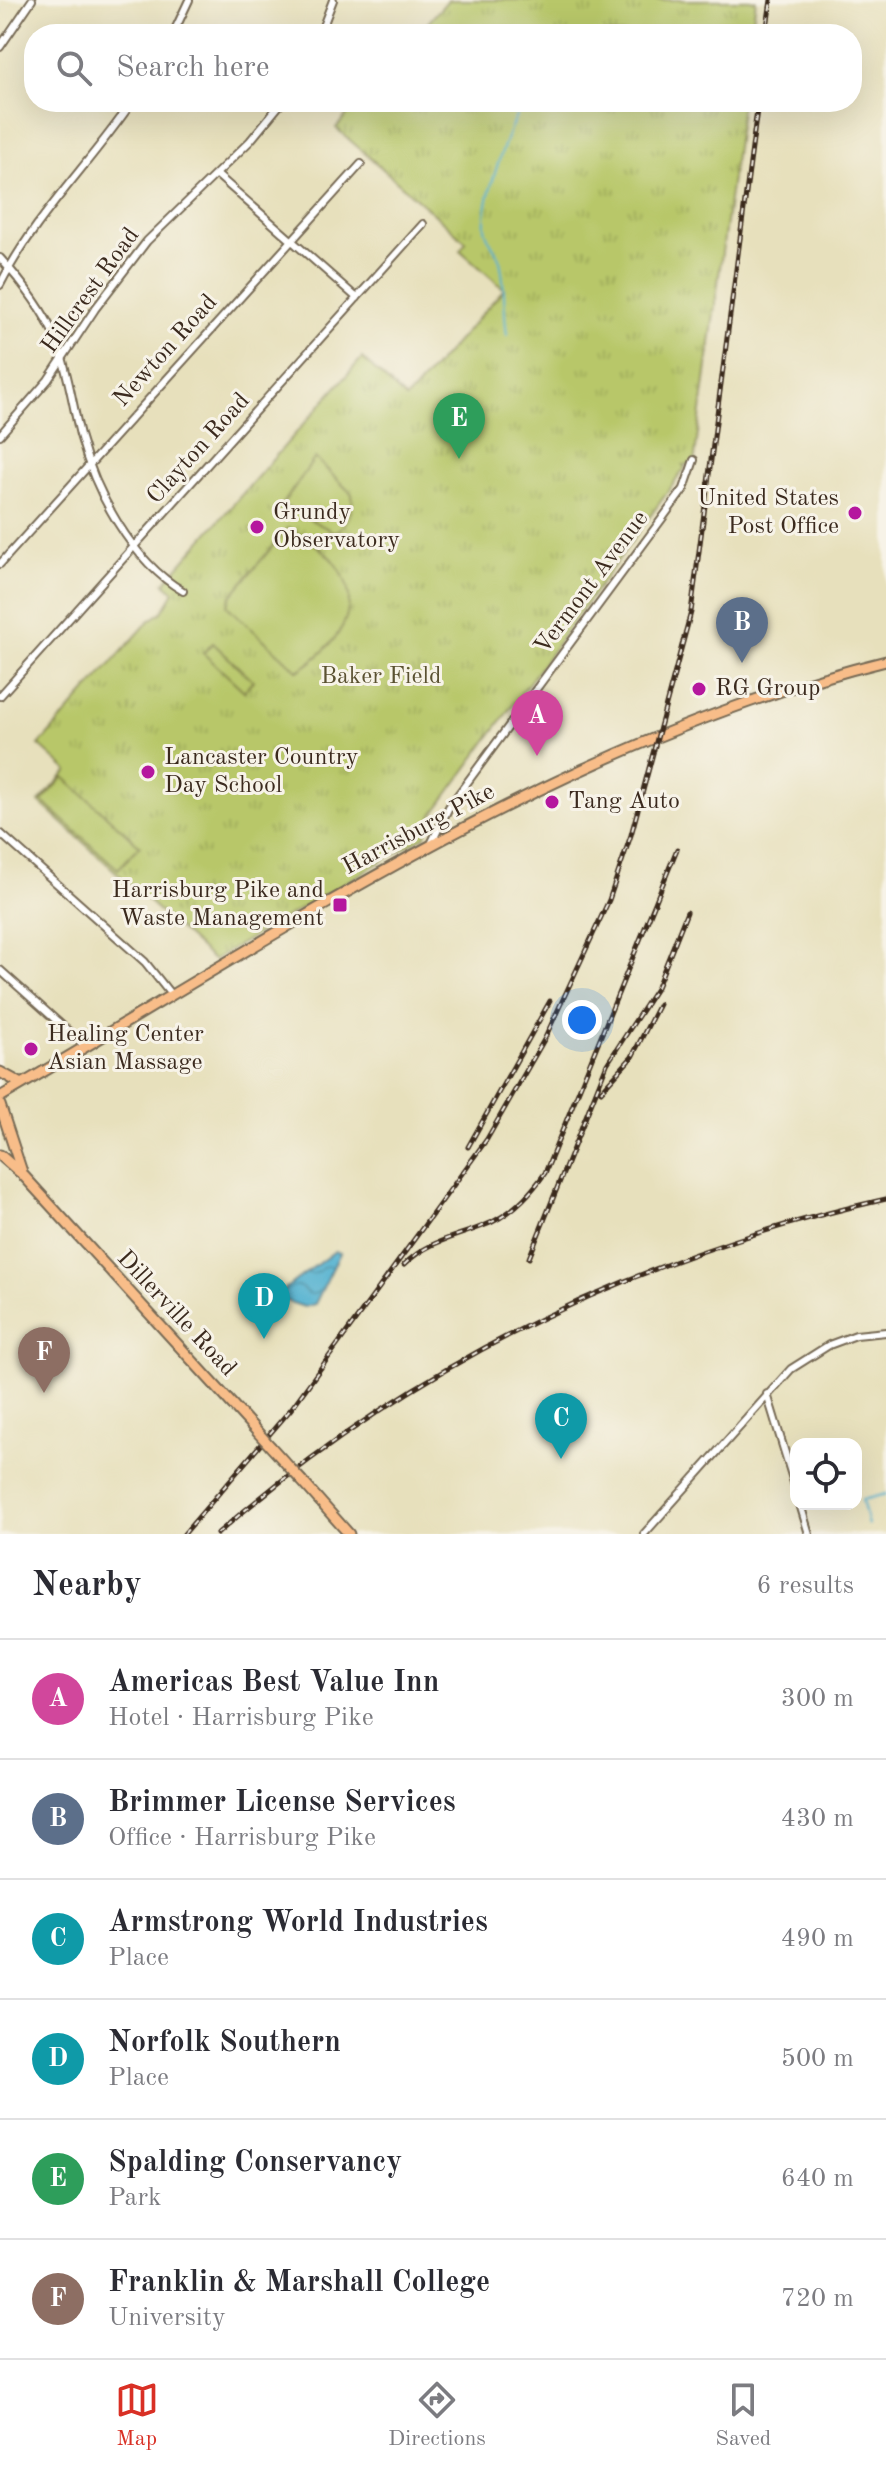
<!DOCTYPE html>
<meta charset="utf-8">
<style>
:root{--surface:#fff;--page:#f7f7f7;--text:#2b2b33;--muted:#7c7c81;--line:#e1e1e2;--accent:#d93025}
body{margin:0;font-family:"Old Standard TT",serif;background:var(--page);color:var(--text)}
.controls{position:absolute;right:24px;bottom:24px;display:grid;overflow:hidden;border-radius:16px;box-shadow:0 8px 32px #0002}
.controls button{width:72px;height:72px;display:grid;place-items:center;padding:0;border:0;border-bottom:2px solid var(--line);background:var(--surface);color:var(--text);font:40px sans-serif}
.you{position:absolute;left:582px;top:1020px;width:28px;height:28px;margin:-20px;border:6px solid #fff;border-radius:50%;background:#1a73e8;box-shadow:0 0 0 12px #1a73e833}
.badge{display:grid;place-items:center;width:52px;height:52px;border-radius:50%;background:var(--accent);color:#fff;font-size:26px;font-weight:700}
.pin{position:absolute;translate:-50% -66px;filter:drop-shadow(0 2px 4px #0008)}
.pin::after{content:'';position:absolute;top:42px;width:28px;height:24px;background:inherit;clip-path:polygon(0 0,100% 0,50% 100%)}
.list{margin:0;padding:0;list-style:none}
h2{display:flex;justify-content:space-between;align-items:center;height:104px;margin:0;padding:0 32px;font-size:34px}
h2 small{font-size:26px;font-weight:400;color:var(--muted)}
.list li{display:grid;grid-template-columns:52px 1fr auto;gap:24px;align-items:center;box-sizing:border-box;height:120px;padding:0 32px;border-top:2px solid var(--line)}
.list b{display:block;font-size:30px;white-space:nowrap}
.list p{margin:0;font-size:26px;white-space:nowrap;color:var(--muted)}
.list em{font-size:26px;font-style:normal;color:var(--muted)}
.icon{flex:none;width:44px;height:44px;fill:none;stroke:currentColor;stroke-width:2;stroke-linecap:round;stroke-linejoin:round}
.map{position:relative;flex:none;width:886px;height:1534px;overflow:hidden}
.search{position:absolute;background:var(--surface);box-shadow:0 8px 32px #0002;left:24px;right:24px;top:24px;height:88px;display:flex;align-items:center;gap:20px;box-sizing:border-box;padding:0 28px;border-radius:32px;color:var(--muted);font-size:30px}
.sheet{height:824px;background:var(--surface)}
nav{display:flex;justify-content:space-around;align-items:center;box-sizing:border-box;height:112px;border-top:2px solid var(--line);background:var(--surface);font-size:22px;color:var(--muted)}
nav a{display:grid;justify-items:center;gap:4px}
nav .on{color:var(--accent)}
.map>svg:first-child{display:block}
.park{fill:url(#park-tufts);stroke:#7a7844;stroke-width:2}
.garden{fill:#b8c769;stroke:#7a7844;stroke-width:2}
.water{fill:url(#water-waves);stroke:#466e77;stroke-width:2}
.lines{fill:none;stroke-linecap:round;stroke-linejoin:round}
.stream{stroke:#51b1d0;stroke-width:2}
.street-casing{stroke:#776a55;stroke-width:10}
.primary-casing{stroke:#776a55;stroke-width:13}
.street{stroke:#fff;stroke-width:6}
.primary{stroke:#f8bd89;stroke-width:9}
.rail-casing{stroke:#3b2a1e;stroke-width:5}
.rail{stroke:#f7f3e8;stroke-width:2;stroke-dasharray:6;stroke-linecap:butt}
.primary-bridge-casing{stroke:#776a55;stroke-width:13;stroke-linecap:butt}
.primary-bridge{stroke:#f8bd89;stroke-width:9}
.poi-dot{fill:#b5179e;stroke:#f7f3e8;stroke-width:3}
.labels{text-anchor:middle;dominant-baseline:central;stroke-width:6;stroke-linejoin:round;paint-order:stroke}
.street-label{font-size:24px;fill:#3b2a1e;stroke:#f7f3e8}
.poi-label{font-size:24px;fill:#3b2a1e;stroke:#f7f3e8;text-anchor:start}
.park-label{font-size:24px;fill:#5a5131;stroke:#f7f3e8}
</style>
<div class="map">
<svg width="886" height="1534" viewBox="0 0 886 1534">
<defs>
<pattern id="park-tufts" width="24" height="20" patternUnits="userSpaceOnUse" patternTransform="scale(2)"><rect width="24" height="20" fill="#b8c769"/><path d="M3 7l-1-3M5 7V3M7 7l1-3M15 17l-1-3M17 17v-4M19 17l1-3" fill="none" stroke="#9fab5b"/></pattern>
<pattern id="water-waves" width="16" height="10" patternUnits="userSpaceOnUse" patternTransform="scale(2)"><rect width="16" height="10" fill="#51b1d0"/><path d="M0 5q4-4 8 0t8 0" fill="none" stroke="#4490a8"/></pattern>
</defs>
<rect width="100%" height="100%" fill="#f7f3e8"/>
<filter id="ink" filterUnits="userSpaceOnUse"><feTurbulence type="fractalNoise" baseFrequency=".0125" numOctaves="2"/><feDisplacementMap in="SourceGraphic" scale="16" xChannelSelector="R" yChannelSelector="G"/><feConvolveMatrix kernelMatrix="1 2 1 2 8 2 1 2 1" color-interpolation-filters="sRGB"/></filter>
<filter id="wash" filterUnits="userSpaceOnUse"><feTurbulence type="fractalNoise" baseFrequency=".006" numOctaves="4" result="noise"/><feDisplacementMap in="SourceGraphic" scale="32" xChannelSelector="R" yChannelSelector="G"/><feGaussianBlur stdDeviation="1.8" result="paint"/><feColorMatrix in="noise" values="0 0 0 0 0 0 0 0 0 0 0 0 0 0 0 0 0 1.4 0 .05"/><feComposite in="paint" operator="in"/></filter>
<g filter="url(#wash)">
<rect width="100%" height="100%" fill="#e7e0bc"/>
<path class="park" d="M 448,0 L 756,0 L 751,34 L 418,34 Z
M 358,102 L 742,102 L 694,464 L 683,465 L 685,468 L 432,816 L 425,836 L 213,960 L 39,802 L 68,771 L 39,745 L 149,621 L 162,612 L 174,592 L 164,583 L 362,358 L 406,399 L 504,289 L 460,250 L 466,242 L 336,128 Z"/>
<path class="garden" d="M 315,458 L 352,494 C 354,509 349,525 334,532 L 282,505 Z
M 288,528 C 365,566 370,624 298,671 L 227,606 L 231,596 Z
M 213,643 L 253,681 L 244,691 L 203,653 Z
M 64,777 L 140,846 L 118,869 L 42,801 Z"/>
<path class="water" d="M 335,1251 L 340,1253 L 315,1304 L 304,1307 L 274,1297 Z"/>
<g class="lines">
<path class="stream" d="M 883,0 L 886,11
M 0,10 L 0,15
M 507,335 C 503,310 506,286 500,261 C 497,250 486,239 485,228 C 482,205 510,119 525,102
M 868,1525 L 862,1500 L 886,1494"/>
</g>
</g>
<g filter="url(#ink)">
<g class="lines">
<defs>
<path id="street" d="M 173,34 L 189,0
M 320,34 L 333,0
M 0,47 L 32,0
M 216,174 L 357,298
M 0,258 C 22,282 43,309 56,339 C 68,370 72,402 80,435 C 95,491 131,561 183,591
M 0,285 C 35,216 89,165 132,102
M 0,435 L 48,380 L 95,309 L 147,241 L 250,141 L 282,102
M 0,564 L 361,164
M 0,696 L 423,224
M 0,833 L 145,962 L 172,996
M 431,844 L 449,807 L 684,489 L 694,460
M 0,970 L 86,1047
M 767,1394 L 796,1489
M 800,1504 L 809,1534
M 644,1534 L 791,1369 L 829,1345 L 856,1335 L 886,1332"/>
<path id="primary" d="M 0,1072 L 22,1084
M 0,1097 C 284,932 563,740 886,661
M 0,1105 L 23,1175 L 252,1426
M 0,1155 L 23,1175
M 271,1447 L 291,1469
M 302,1481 L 349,1534"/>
</defs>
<use href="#street" class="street-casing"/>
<use href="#primary" class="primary-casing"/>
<use href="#street" class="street"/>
<use href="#primary" class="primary"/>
<defs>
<path id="rail" d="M 766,34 L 771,0
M 601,1091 L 632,1057 L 659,1004
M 468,1147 L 550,1001
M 529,1258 L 607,1064 L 657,987 L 687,912
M 404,1265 C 427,1241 454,1238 483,1226 C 510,1216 529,1196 545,1173 L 677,849
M 184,1534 L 291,1409 L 487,1139 L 545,1038 L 609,900 L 631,835 L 691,612 L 758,102
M 217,1534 C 410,1366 636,1255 886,1199"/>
</defs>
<use href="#rail" class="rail-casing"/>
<use href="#rail" class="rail"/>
<defs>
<path id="primary-bridge" d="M 252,1426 L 271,1447
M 291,1469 L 302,1481"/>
</defs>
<use href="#primary-bridge" class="primary-bridge-casing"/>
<use href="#primary-bridge" class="primary-bridge"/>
</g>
</g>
<g class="poi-dot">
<circle cx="855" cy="513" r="8"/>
<circle cx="257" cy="527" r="8"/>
<circle cx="699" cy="689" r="8"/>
<circle cx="148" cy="772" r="8"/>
<circle cx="552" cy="802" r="8"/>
<rect x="332" y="897" width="16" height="16" rx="4"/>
<circle cx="31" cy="1049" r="8"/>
</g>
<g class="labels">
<g class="street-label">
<text transform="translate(91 291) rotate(-54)">Hillcrest Road</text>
<text transform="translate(166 351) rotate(-48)">Newton Road</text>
<text transform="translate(199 449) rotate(-48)">Clayton Road</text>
<text transform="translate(592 583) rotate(-53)">Vermont Avenue</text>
<text transform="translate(419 830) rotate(-28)">Harrisburg Pike</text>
<text transform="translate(176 1314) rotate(47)">Dillerville Road</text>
</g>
<g class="poi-label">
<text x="839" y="499" text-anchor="end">United States<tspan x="839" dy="28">Post Office</tspan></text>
<text x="273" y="513">Grundy<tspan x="273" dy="28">Observatory</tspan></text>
<text x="715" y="689">RG Group</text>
<text x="164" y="758">Lancaster Country<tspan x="164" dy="28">Day School</tspan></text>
<text x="568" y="802">Tang Auto</text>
<text x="324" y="891" text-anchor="end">Harrisburg Pike and<tspan x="324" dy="28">Waste Management</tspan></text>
<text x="47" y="1035">Healing Center<tspan x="47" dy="28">Asian Massage</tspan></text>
</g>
<g class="park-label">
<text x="381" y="677">Baker Field</text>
</g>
</g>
</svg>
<div class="controls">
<button><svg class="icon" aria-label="locate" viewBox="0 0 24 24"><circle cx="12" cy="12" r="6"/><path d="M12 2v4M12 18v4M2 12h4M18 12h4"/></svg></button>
</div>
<div class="you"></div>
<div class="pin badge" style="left:537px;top:756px;background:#d1479c">A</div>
<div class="pin badge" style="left:742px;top:663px;background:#5c6f8a">B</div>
<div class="pin badge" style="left:561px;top:1459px;background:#0f9aa8">C</div>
<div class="pin badge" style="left:264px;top:1339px;background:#0f9aa8">D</div>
<div class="pin badge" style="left:459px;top:459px;background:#2e9e5b">E</div>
<div class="pin badge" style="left:44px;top:1393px;background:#8d6e63">F</div>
<div class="search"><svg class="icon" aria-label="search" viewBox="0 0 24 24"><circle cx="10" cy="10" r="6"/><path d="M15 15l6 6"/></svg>Search here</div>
</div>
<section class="sheet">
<h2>Nearby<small>6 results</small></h2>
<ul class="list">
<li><span class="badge" style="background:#d1479c">A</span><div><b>Americas Best Value Inn</b><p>Hotel · Harrisburg Pike</p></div><em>300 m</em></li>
<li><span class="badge" style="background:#5c6f8a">B</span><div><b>Brimmer License Services</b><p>Office · Harrisburg Pike</p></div><em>430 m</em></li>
<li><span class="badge" style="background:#0f9aa8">C</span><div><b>Armstrong World Industries</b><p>Place</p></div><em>490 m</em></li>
<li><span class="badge" style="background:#0f9aa8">D</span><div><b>Norfolk Southern</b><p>Place</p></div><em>500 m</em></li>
<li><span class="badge" style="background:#2e9e5b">E</span><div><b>Spalding Conservancy</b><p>Park</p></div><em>640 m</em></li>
<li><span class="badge" style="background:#8d6e63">F</span><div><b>Franklin &amp; Marshall College</b><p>University</p></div><em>720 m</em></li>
</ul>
</section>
<nav>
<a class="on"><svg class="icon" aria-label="map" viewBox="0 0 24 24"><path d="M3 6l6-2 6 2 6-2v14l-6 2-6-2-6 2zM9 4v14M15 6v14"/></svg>Map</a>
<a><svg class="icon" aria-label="directions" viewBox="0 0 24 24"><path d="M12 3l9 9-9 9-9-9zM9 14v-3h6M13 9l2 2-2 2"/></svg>Directions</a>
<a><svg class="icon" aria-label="saved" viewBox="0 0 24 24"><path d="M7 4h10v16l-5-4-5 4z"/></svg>Saved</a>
</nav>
